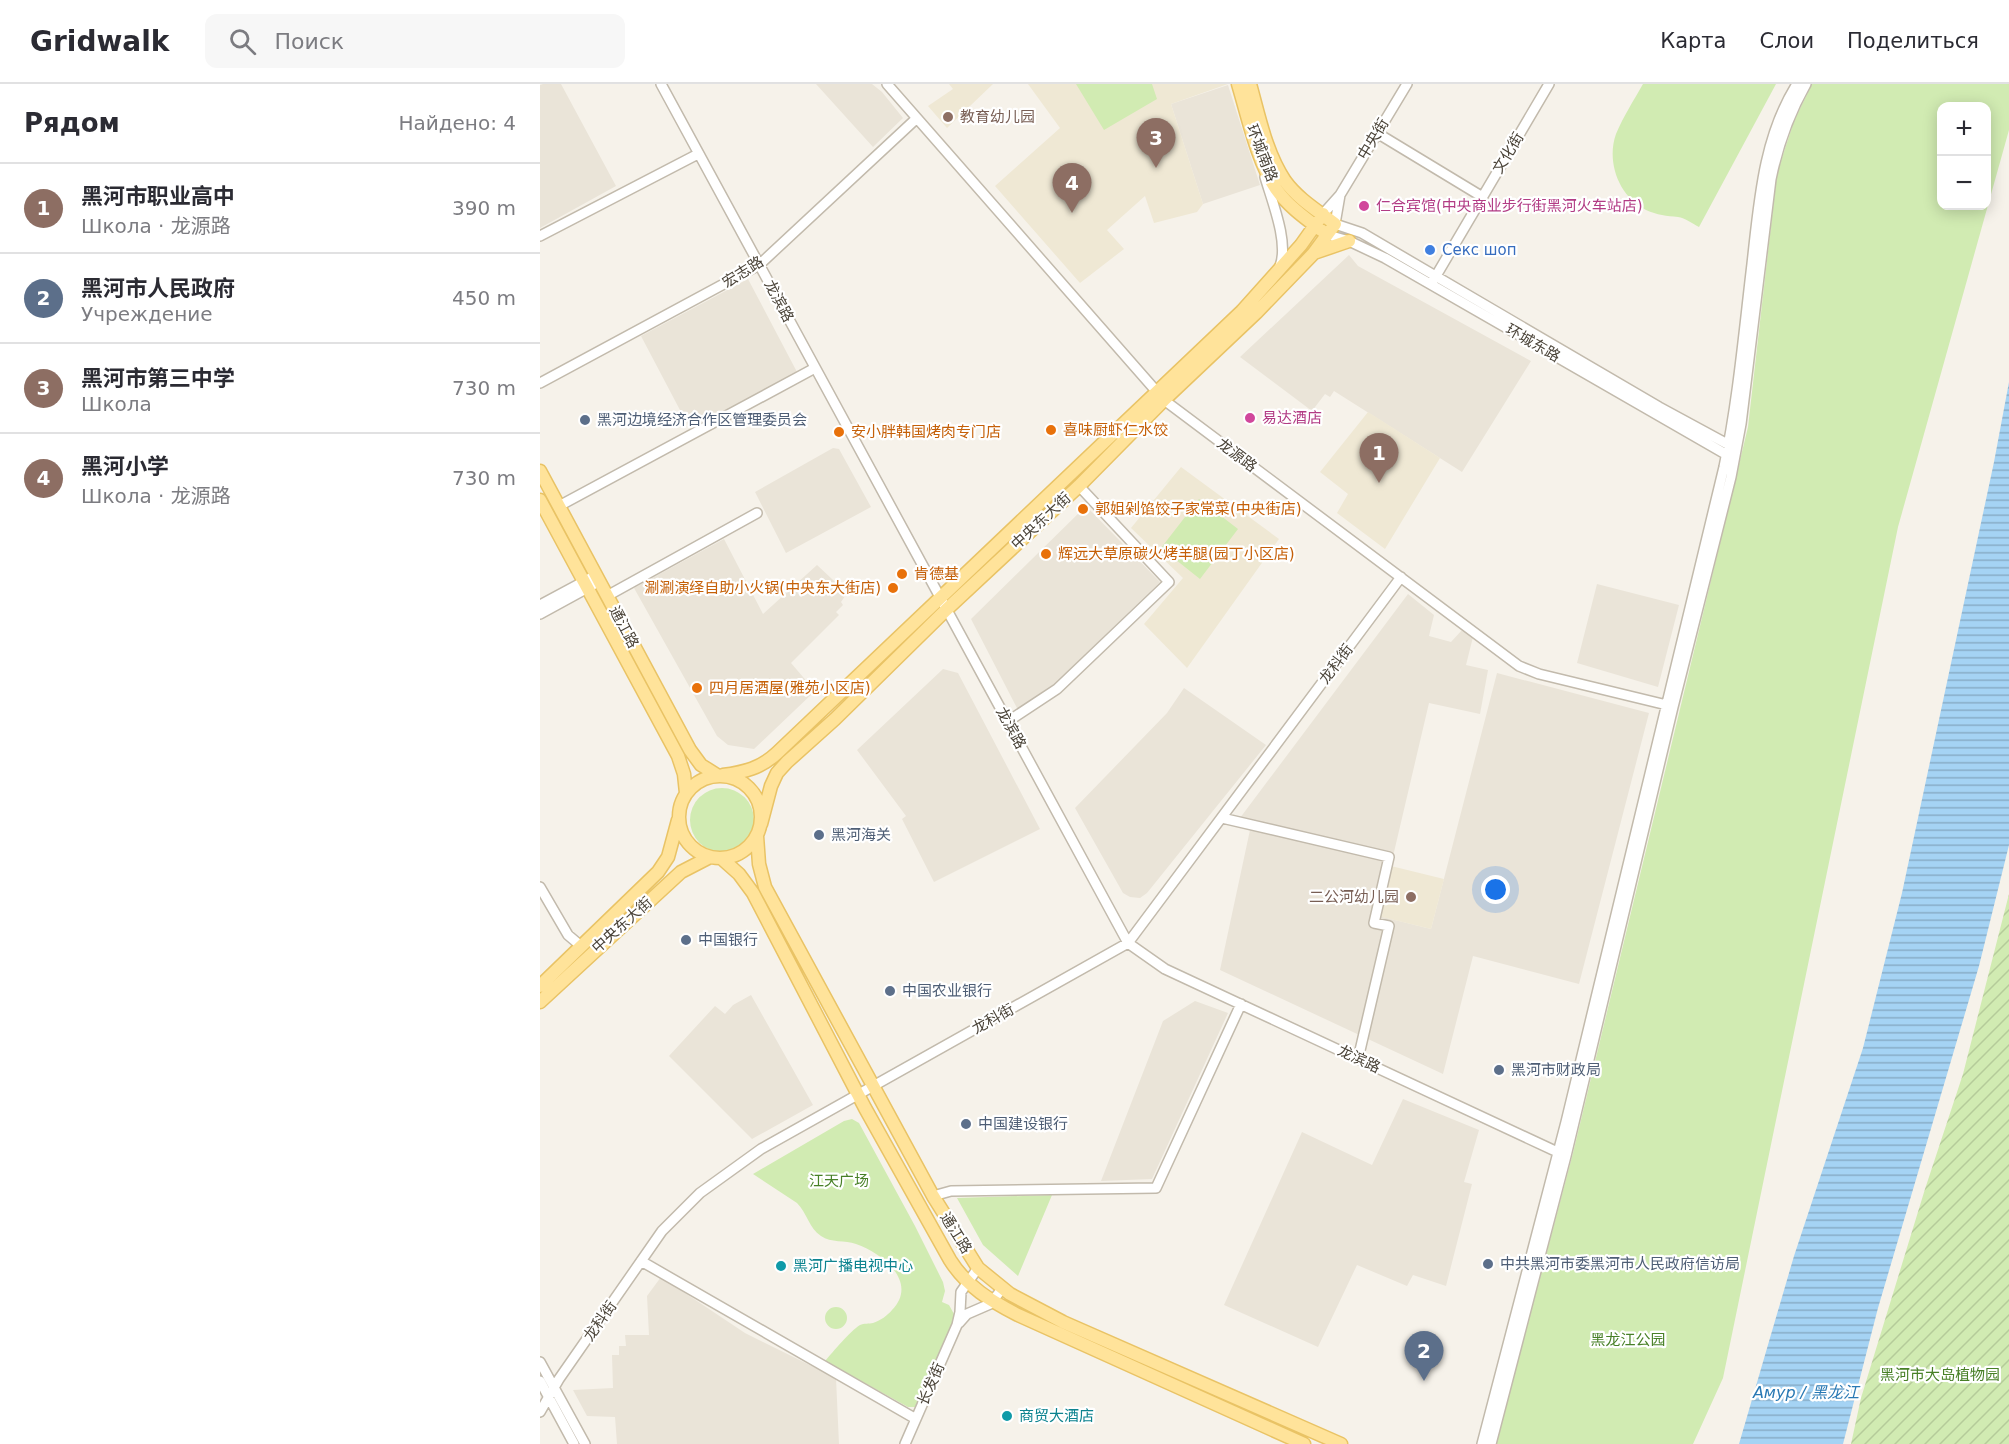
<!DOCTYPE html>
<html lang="ru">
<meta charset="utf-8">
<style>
:root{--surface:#fff;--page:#f7f7f7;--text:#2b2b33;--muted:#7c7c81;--line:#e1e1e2;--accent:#db2777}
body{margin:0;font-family:"DejaVu Sans","Noto Sans SC",sans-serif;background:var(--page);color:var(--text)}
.controls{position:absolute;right:18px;top:18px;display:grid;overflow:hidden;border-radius:12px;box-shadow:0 3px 15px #0003}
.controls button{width:54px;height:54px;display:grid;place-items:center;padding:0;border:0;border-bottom:2px solid var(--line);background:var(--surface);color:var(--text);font:30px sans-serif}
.you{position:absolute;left:956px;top:806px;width:21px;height:21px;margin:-15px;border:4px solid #fff;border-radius:50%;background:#1a73e8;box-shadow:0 0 0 9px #1a73e833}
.badge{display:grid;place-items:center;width:39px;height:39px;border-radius:50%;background:var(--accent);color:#fff;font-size:20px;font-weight:700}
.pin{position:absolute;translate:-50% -50px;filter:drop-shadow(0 2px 3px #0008)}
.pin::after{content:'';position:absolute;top:32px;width:21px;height:18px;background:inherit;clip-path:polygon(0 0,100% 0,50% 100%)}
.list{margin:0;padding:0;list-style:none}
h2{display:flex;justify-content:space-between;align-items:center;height:78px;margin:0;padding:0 24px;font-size:26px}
h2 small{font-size:20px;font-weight:400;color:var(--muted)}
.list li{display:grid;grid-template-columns:39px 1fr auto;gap:18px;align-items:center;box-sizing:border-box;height:90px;padding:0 24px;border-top:2px solid var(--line)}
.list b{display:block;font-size:22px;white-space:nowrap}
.list p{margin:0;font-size:20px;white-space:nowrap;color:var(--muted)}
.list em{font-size:20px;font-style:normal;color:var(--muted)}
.icon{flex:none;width:33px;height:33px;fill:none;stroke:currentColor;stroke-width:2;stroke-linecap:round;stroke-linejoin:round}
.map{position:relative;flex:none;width:1469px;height:1360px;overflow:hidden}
header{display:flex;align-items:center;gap:36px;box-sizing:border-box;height:84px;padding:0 30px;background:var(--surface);border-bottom:2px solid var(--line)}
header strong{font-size:28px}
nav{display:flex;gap:33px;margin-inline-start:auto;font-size:21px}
.search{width:420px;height:54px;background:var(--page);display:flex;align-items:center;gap:15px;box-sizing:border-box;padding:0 21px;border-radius:12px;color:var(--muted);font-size:22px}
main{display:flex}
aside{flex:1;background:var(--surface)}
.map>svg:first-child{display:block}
.residential{fill:#eae4d8}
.education{fill:#efe8d4}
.green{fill:#d1ebb2;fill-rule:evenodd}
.garden{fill:url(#garden-furrows)}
.water{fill:url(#water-rules)}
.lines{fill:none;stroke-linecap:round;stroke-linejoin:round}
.minor-casing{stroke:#c2baac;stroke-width:12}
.major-casing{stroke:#e9c365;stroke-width:15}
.minor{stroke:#fff;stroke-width:9}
.major{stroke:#ffe39a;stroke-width:12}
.education-dot{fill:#8d6e63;stroke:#fff;stroke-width:2}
.hotel-dot{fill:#d1479c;stroke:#fff;stroke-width:2}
.shop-dot{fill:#3f7fe0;stroke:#fff;stroke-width:2}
.service-dot{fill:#5c6f8a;stroke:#fff;stroke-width:2}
.food-dot{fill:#e8710a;stroke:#fff;stroke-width:2}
.culture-dot{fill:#0f9aa8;stroke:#fff;stroke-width:2}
.labels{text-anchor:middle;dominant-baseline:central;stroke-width:4.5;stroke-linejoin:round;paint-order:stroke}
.education-label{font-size:15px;fill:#785e54;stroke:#fff;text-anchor:start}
.street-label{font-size:15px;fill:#4a4338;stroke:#fff}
.hotel-label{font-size:15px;fill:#b23c85;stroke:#fff;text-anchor:start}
.shop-label{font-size:15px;fill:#366cbe;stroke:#fff;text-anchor:start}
.service-label{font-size:15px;fill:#4e5e75;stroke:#fff;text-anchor:start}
.food-label{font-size:15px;fill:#c56008;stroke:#fff;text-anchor:start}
.park-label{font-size:15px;fill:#488027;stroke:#fff}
.culture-label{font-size:15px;fill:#0d838f;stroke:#fff;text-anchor:start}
.water-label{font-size:16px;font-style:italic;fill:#2979b4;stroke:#fff}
</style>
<header>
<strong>Gridwalk</strong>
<div class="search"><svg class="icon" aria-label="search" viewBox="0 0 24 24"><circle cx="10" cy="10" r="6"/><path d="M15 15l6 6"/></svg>Поиск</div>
<nav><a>Карта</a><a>Слои</a><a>Поделиться</a></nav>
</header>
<main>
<aside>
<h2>Рядом<small>Найдено: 4</small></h2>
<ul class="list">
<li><span class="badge" style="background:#8d6e63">1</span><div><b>黑河市职业高中</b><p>Школа · 龙源路</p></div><em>390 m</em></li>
<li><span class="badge" style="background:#5c6f8a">2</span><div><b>黑河市人民政府</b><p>Учреждение</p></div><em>450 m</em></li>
<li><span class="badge" style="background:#8d6e63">3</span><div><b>黑河市第三中学</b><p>Школа</p></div><em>730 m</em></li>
<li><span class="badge" style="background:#8d6e63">4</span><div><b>黑河小学</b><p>Школа · 龙源路</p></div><em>730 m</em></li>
</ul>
</aside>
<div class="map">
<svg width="1469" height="1360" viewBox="0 0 1469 1360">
<defs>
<pattern id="garden-furrows" width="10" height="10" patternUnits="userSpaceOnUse" patternTransform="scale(1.5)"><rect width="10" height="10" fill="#d1ebb2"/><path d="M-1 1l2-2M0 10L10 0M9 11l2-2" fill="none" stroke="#b5cb9a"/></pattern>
<pattern id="water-rules" width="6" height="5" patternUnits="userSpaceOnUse" patternTransform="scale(1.5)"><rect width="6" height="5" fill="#a5d3f4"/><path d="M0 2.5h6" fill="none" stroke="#88adc7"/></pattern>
</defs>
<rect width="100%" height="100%" fill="#f6f2ea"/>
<path class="residential" d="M 3,0 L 21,0 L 76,102 L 0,144 L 0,1 Z
M 276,0 L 332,0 L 342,8 L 363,34 L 333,63 Z
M 688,1 L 720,101 L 663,120 L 631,20 Z
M 809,171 L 818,182 L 991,277 L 922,388 L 794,307 L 790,313 L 785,310 L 772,327 L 700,273 Z
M 208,195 L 257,288 L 151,347 L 101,252 Z
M 293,364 L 299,365 L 331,423 L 246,469 L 215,408 Z
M 546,422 L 620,498 L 507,607 L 478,626 L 431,535 Z
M 184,455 L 223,530 L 277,481 L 307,509 L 301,518 L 303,521 L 296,528 L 299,531 L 251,579 L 275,607 L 214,665 L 188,661 L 177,652 L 94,504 Z
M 1057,500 L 1139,521 L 1118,603 L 1037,579 Z
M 868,510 L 894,531 L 889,552 L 911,558 L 922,546 L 933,553 L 926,581 L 948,586 L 940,630 L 889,619 L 839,832 L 891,845 L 957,589 L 1109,629 L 1039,900 L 933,872 L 903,990 L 680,886 L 710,746 L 694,742 Z
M 403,585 L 418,589 L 500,745 L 394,798 L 362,735 L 366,732 L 317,666 Z
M 644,604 L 726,661 L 607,809 L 600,814 L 590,813 L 583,809 L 535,724 L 627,629 Z
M 211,911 L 273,1021 L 212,1055 L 129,972 L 175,922 L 185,930 L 193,921 Z
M 655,917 L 688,929 L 612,1095 L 561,1097 L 623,937 Z
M 863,1015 L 939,1046 L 924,1098 L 932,1100 L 906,1202 L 873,1191 L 867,1202 L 817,1181 L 778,1263 L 684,1221 L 762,1048 L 832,1081 Z
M 121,1193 L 205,1249 L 296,1294 L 299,1360 L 77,1360 L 75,1333 L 47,1332 L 33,1306 L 73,1304 L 72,1271 L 79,1271 L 79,1262 L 86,1262 L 85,1251 L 109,1251 L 107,1212 Z"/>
<path class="education" d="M 409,0 L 453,0 L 407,44 L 388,22 L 413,5 Z
M 488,0 L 688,0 L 631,20 L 663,120 L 657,128 L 614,139 L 605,112 L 567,146 L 584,165 L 540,199 L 455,102 L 520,44 Z
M 828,328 L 900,374 L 845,465 L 797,429 L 808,410 L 780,388 Z
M 641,383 L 739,455 L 647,584 L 604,540 L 643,494 L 591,444 Z
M 851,782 L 904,795 L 891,845 L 838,832 Z"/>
<path class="green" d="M 536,0 L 612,0 L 617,15 L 564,46 Z
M 1103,0 L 1236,0 L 1159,143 C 1153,140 1145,134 1138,133 C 1127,132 1117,131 1106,126 C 1079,113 1066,78 1076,50 C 1083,33 1094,16 1103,0 Z
M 1272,0 L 1469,0 L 1469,46 L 1358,443 L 1183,1294 L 1153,1360 L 956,1360 L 1033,1069 L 1208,343 L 1237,89 L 1254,37 ZM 1402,22 L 1446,22 L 1446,122 L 1402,122 Z
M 659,415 L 698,445 L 660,495 L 621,464 Z
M150 736a32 32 0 1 1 64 0a32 32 0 1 1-64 0Z
M 312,1035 L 319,1039 L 375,1142 L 403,1198 L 405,1207 L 402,1218 L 409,1221 L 414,1230 L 412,1240 L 375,1323 L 368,1323 L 285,1277 C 293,1268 310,1247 320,1241 C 324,1239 329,1240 333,1239 C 340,1237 348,1231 352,1226 C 379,1198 342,1169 316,1160 C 305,1156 291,1159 281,1152 C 269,1144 267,1129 257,1119 L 213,1090 L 304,1037 Z
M 512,1111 L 478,1192 L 443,1161 L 417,1114 Z
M285 1234a11 11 0 1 1 22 0a11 11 0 1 1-22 0Z"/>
<path class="garden" d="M 1469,810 L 1469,1360 L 1311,1360 L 1321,1314 L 1385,1105 L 1423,990 Z"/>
<path class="water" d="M 1469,298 L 1469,761 L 1439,882 L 1338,1224 L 1303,1360 L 1199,1360 L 1254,1172 L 1323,964 L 1362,809 L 1454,378 Z"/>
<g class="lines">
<defs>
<path id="minor" d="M 121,0 L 588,859 L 625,885 L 1026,1072
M 347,0 L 624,316 L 979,582 L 999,590 L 1131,622
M 837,49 L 941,112
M 725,93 C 732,117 749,159 740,182
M 800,111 L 867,0
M 783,130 L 800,111 L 795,140 L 822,149 L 1119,323 L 1191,362
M 788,151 L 809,157 L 845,174 L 1189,372
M 0,152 L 158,70
M 893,197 L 1009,0
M 0,299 L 219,181 L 377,34
M 19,422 L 275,284
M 67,512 L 217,429
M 0,521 L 56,491
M 0,530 L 53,501
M 467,638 L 517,605 L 629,498 L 539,402
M 682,734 L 849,773 L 834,839 L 849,842 L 818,975
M 0,803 L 28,851 L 41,862
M 393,1112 L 411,1107 L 616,1104 L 701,920
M 101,1177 L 376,1335
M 419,1239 L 427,1230 L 450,1220 L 462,1205
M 0,1278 L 45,1360
M 0,1297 L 34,1360
M 0,1328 L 19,1295 L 122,1147 L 160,1109 L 221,1065 L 588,859 L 861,493
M 365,1360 L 417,1241 L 420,1228 L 421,1208 L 438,1184
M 942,1360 L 1026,1038 L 1184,383 C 1198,316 1204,247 1212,180 C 1219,118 1223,54 1257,0
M 951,1360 L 1026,1072 L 1133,623 L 1191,393 L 1201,340 L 1231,95 C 1238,61 1249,30 1266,0"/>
<path id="major" d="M 698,0 C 708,33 717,77 736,105 C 748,122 765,134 781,146
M 774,169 L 809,157
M 0,387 L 150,666 L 161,681 L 177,691
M 0,416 L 138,672 L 144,690 L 146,709
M 183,691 C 205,688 221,684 237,669 L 702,227 L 761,161 L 783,130
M139 733a41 41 0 1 1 82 0a41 41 0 1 1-82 0Z
M 221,740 L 231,702 L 237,689 L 247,678 L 295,635 L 406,526 L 539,402 L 624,316 L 716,229 L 773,170 L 795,140 C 778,127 758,115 745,97 C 726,69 719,32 710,0
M 217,752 L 219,780 L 225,803 L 393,1112 L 438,1184 L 470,1210 L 523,1238 L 801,1360
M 181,774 L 199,790 L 213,809 L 325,1024 L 410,1176 C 427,1203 451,1217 478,1231 L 764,1360
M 0,902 L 118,788 L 128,773 L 138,736
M 0,918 L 141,788 L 170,773"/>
</defs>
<use href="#minor" class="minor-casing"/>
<use href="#major" class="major-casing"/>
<use href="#minor" class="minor"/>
<use href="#major" class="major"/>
</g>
<g class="education-dot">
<circle cx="408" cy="33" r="6"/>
<circle cx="871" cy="813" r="6"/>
</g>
<g class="hotel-dot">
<circle cx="824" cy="122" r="6"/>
<circle cx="710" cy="334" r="6"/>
</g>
<circle class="shop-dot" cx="890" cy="166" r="6"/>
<g class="service-dot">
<circle cx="45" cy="336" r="6"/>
<circle cx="279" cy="751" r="6"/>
<circle cx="146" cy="856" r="6"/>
<circle cx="350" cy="907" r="6"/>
<circle cx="959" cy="986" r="6"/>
<circle cx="426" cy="1040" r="6"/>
<circle cx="948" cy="1180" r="6"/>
</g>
<g class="food-dot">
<circle cx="511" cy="346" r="6"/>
<circle cx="299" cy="348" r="6"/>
<circle cx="543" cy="425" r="6"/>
<circle cx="506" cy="470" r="6"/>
<circle cx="362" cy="490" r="6"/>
<circle cx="353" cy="504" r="6"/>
<circle cx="157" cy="604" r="6"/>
</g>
<g class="culture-dot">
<circle cx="241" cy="1182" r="6"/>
<circle cx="467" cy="1332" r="6"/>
</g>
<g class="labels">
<g class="education-label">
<text x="420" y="33">教育幼儿园</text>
<text x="859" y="813" text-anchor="end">二公河幼儿园</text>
</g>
<g class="street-label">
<text transform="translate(833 55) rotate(-59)">中央街</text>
<text transform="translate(722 69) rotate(69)">环城南路</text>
<text transform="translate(968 69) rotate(-59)">文化街</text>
<text transform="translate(203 188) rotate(-32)">宏志路</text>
<text transform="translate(239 217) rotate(62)">龙滨路</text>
<text transform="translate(993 259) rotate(30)">环城东路</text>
<text transform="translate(697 371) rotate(37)">龙源路</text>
<text transform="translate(501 437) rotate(-43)">中央东大街</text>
<text transform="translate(84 543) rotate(62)">通江路</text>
<text transform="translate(796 580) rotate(-53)">龙科街</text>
<text transform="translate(471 644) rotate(61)">龙滨路</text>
<text transform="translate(82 841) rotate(-42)">中央东大街</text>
<text transform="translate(453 935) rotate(-29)">龙科街</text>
<text transform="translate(819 975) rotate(25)">龙滨路</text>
<text transform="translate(416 1149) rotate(58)">通江路</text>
<text transform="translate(60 1237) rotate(-55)">龙科街</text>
<text transform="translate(391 1300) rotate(-66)">长发街</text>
</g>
<g class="hotel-label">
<text x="836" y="122">仁合宾馆(中央商业步行街黑河火车站店)</text>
<text x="722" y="334">易达酒店</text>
</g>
<g class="shop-label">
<text x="902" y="166">Секс шоп</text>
</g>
<g class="service-label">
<text x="57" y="336">黑河边境经济合作区管理委员会</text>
<text x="291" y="751">黑河海关</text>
<text x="158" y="856">中国银行</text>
<text x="362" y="907">中国农业银行</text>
<text x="971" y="986">黑河市财政局</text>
<text x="438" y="1040">中国建设银行</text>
<text x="960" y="1180">中共黑河市委黑河市人民政府信访局</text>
</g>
<g class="food-label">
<text x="523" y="346">喜味厨虾仁水饺</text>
<text x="311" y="348">安小胖韩国烤肉专门店</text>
<text x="555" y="425">郭姐剁馅饺子家常菜(中央街店)</text>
<text x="518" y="470">辉远大草原碳火烤羊腿(园丁小区店)</text>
<text x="374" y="490">肯德基</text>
<text x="341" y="504" text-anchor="end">涮涮演绎自助小火锅(中央东大街店)</text>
<text x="169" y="604">四月居酒屋(雅苑小区店)</text>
</g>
<g class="park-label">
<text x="299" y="1097">江天广场</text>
<text x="1088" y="1256">黑龙江公园</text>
<text x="1400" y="1291">黑河市大岛植物园</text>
</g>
<g class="culture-label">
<text x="253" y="1182">黑河广播电视中心</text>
<text x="479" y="1332">商贸大酒店</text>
</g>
<g class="water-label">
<text x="1266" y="1308">Амур / 黑龙江</text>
</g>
</g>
</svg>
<div class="controls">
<button>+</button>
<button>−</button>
</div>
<div class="you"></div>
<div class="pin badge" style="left:839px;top:399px;background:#8d6e63">1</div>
<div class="pin badge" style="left:884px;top:1297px;background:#5c6f8a">2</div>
<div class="pin badge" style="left:616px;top:84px;background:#8d6e63">3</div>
<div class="pin badge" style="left:532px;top:129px;background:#8d6e63">4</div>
</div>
</main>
